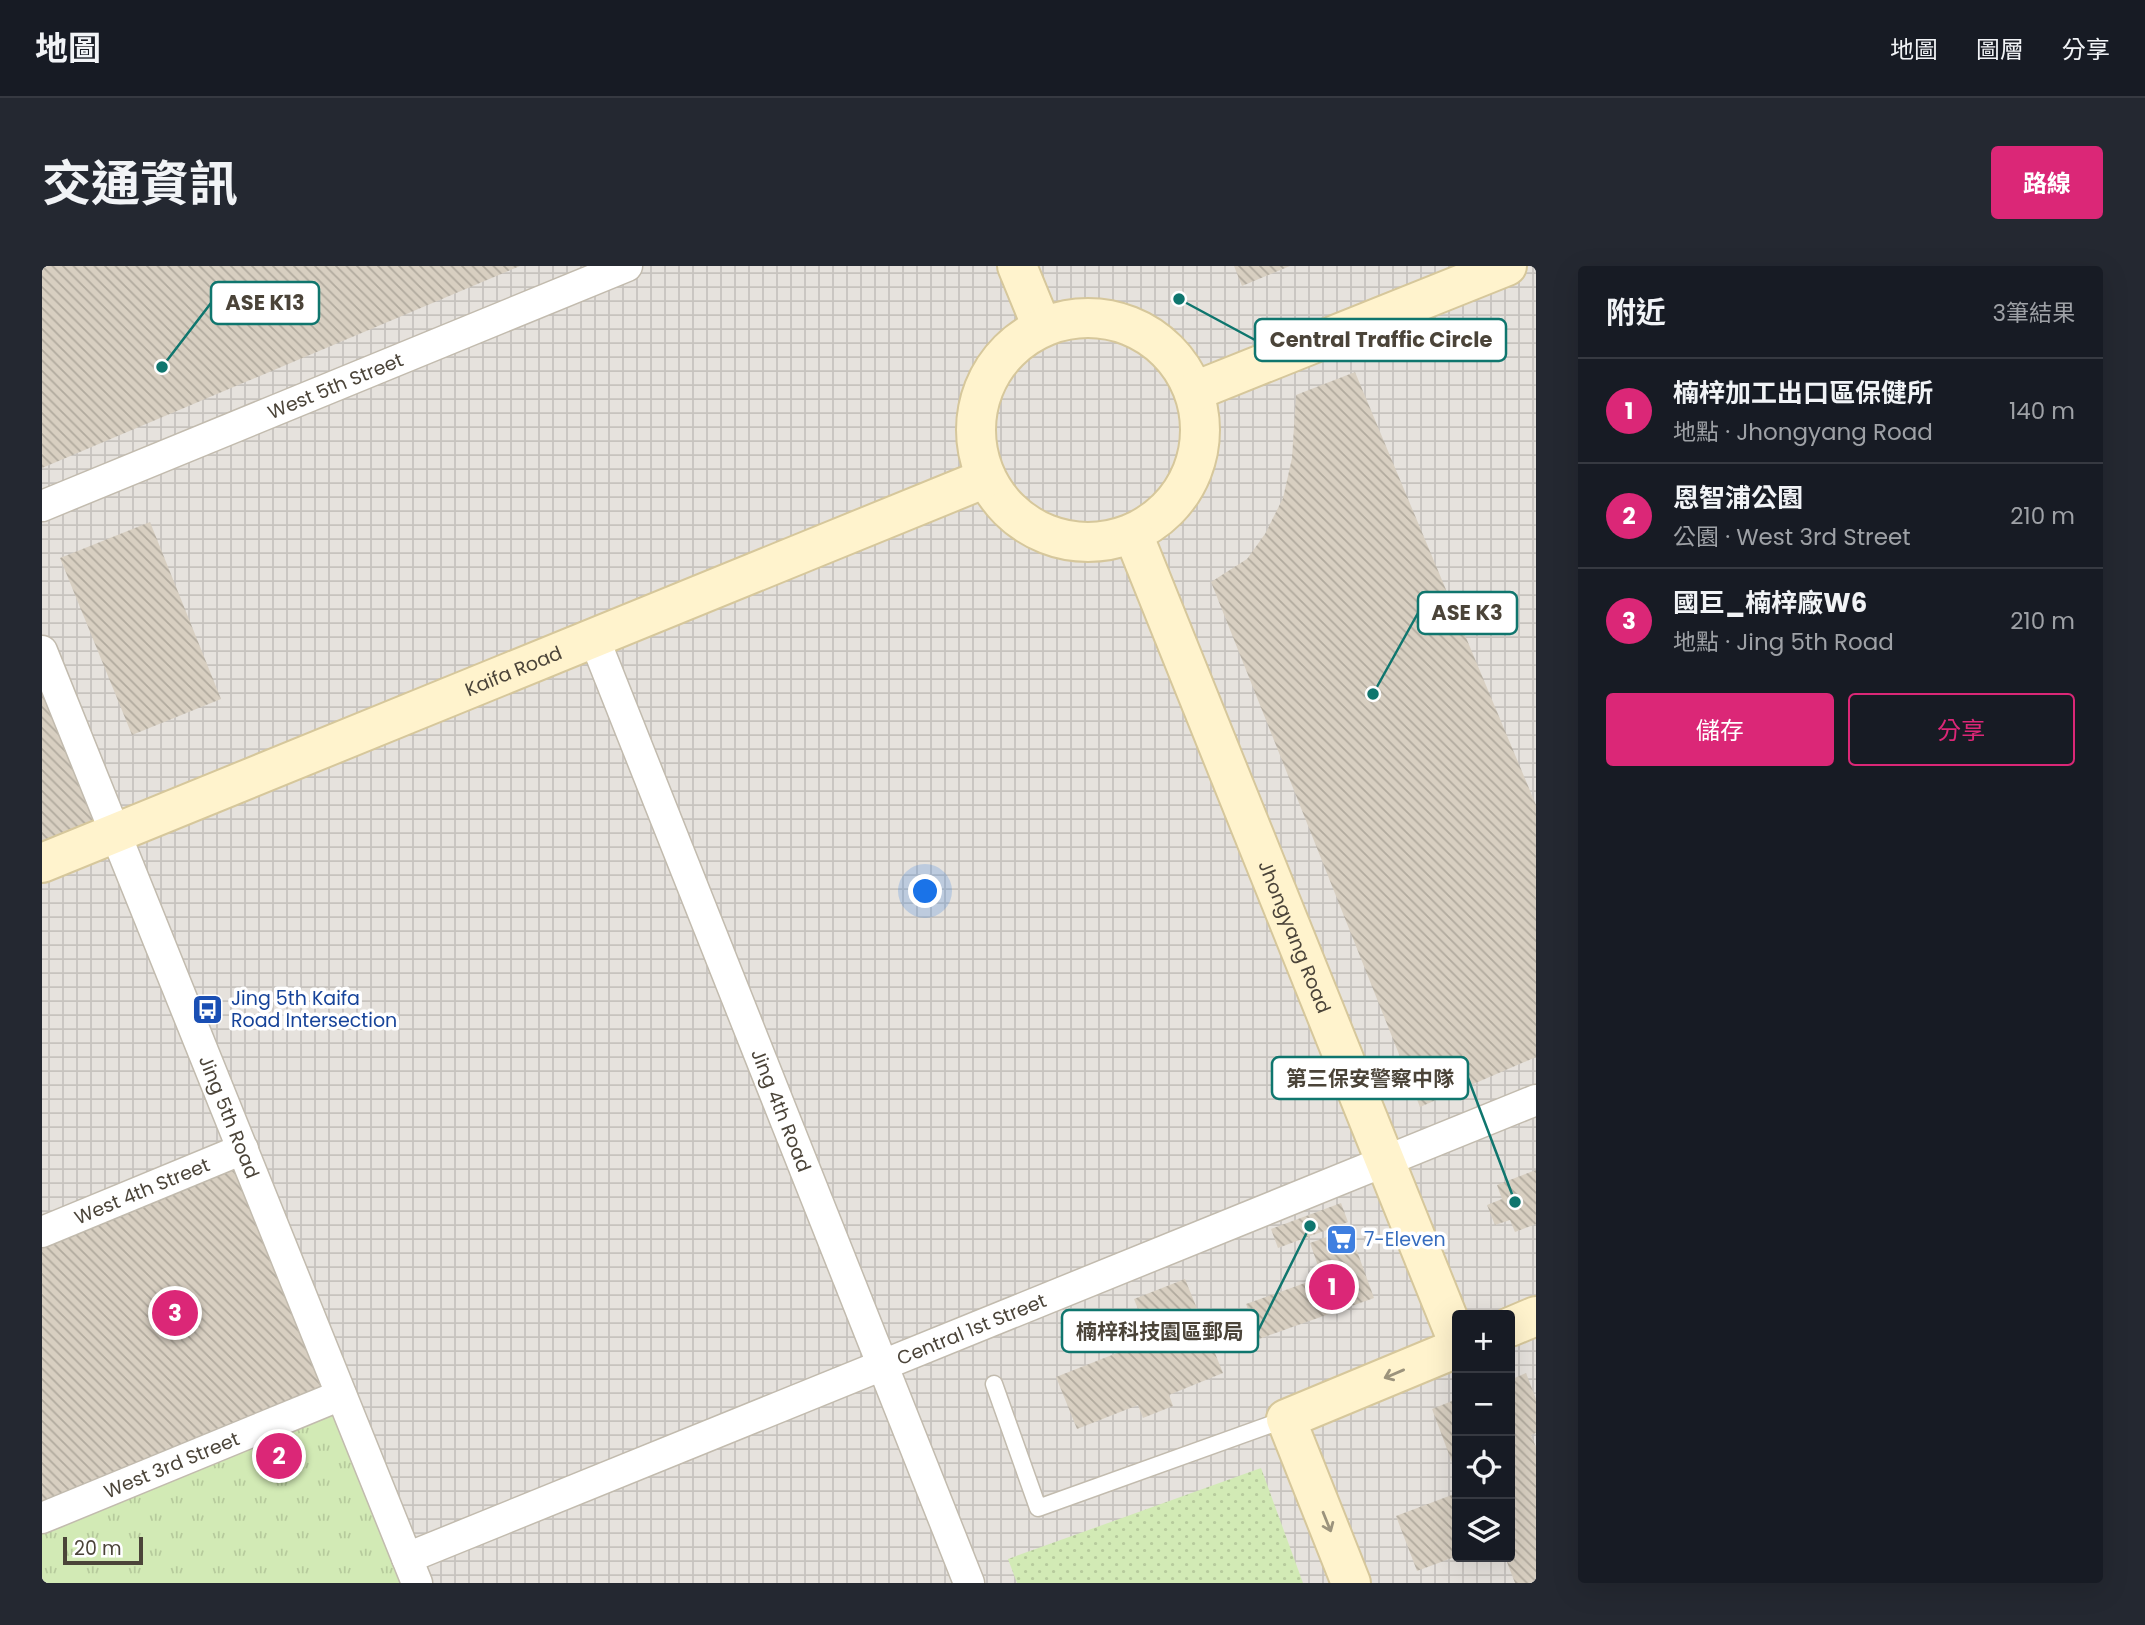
<!DOCTYPE html>
<html lang="zh-TW">
<meta charset="utf-8">
<style>
:root{--surface:#171b24;--page:#242831;--text:#f1f3f6;--muted:#9ea1a6;--line:#363941;--accent:#db2777}
body{margin:0;font-family:Poppins,"Noto Sans TC",sans-serif;background:var(--page);color:var(--text)}
.controls{position:absolute;right:21px;bottom:21px;display:grid;overflow:hidden;border-radius:7px;box-shadow:0 7px 28px #0002}
.controls button{width:63px;height:63px;display:grid;place-items:center;padding:0;border:0;border-bottom:2px solid var(--line);background:var(--surface);color:var(--text);font:35px sans-serif}
.scale{position:absolute;left:21px;bottom:18px;width:80px;box-sizing:border-box;padding-left:7px;border:4px solid #4b4439;border-top:0;font-size:19px;line-height:24px;white-space:nowrap;color:#4b4439;-webkit-text-stroke:5px #fff;paint-order:stroke}
.you{position:absolute;left:884px;top:626px;width:24px;height:24px;margin:-18px;border:5px solid #fff;border-radius:50%;background:#1a73e8;box-shadow:0 0 0 10px #1a73e833}
.badge{display:grid;place-items:center;width:46px;height:46px;border-radius:50%;background:var(--accent);color:#fff;font-size:23px;font-weight:700}
.pin{position:absolute;translate:-50% -50%;border:4px solid #fff;box-shadow:0 2px 7px #0006}
.list{margin:0;padding:0;list-style:none}
h2{display:flex;justify-content:space-between;align-items:center;height:91px;margin:0;padding:0 28px;font-size:30px}
h2 small{font-size:23px;font-weight:400;color:var(--muted)}
.list li{display:grid;grid-template-columns:46px 1fr auto;gap:21px;align-items:center;box-sizing:border-box;height:105px;padding:0 28px;border-top:2px solid var(--line)}
.list b{display:block;font-size:26px;white-space:nowrap}
.list p{margin:0;font-size:23px;white-space:nowrap;color:var(--muted)}
.list em{font-size:23px;font-style:normal;color:var(--muted)}
.actions{display:flex;gap:14px;padding:21px 28px}
.actions a{flex:1;padding:16px 0;border:2px solid var(--accent);border-radius:7px;text-align:center;font-size:24px;color:var(--accent)}
.actions .main{background:var(--accent);color:#fff}
.icon{flex:none;width:38px;height:38px;fill:none;stroke:currentColor;stroke-width:2;stroke-linecap:round;stroke-linejoin:round}
.map{position:relative;flex:none;width:1494px;height:1317px;overflow:hidden;border-radius:7px}
header{display:flex;align-items:center;gap:42px;box-sizing:border-box;height:98px;padding:0 35px;background:var(--surface);border-bottom:2px solid var(--line)}
header strong{font-size:33px}
nav{display:flex;gap:38px;margin-inline-start:auto;font-size:24px}
.intro{display:flex;align-items:center;justify-content:space-between;box-sizing:border-box;height:168px;padding:0 42px}
h1{margin:0;font-size:49px}
.button{padding:18px 32px;border-radius:7px;background:var(--accent);color:#fff;font-size:24px;font-weight:700}
main{display:flex;gap:42px;padding:0 42px}
aside{flex:1;background:var(--surface);border-radius:7px;box-shadow:0 7px 28px #0002}
.map>svg:first-child{display:block}
.industrial{fill:url(#industrial-grid);fill-rule:evenodd}
.grass{fill:url(#grass-dots)}
.park{fill:url(#park-tufts)}
.building{fill:url(#building-back-hatch)}
.lines{fill:none;stroke-linecap:round;stroke-linejoin:round}
.lane-casing{stroke:#c2bbae;stroke-width:19}
.street-casing{stroke:#c2bbae;stroke-width:33}
.secondary-casing{stroke:#d6c79b;stroke-width:42}
.lane{stroke:#fff;stroke-width:16}
.street{stroke:#fff;stroke-width:30}
.secondary{stroke:#fff3cd;stroke-width:38}
.oneway{stroke:#9c937c}
.labels{text-anchor:middle;dominant-baseline:central;stroke-width:7;stroke-linejoin:round;paint-order:stroke}
.street-label{font-size:19px;fill:#4b4439;stroke:#fff}
.transit-label{font-size:19px;fill:#164399;stroke:#fff;text-anchor:start}
.shop-label{font-size:19px;fill:#366cbe;stroke:#fff;text-anchor:start}
.leader{fill:none;stroke:#0f766e;stroke-width:2.5}
.callout-dot{fill:#0f766e;stroke:#fff;stroke-width:2.5}
.callout{fill:#fff;stroke:#0f766e;stroke-width:2.5}
.callout-label{font-size:21px;text-anchor:middle;font-weight:bold;fill:#4b4439}
</style>
<header>
<strong>地圖</strong>
<nav><a>地圖</a><a>圖層</a><a>分享</a></nav>
</header>
<div class="intro"><h1>交通資訊</h1><a class="button">路線</a></div>
<main>
<div class="map">
<svg width="1494" height="1317" viewBox="0 0 1494 1317">
<defs>
<pattern id="industrial-grid" width="8" height="8" patternUnits="userSpaceOnUse" patternTransform="scale(1.75)"><rect width="8" height="8" fill="#e6e2dd"/><path d="M0 4h8M4 0v8" fill="none" stroke="#c7c3be"/></pattern>
<pattern id="grass-dots" width="8" height="8" patternUnits="userSpaceOnUse" patternTransform="scale(1.75)"><rect width="8" height="8" fill="#d2eab5"/><path d="M2 2h.1M6 6h.1" fill="none" stroke="#b6ca9c" stroke-width="1.8" stroke-linecap="round"/></pattern>
<pattern id="park-tufts" width="24" height="20" patternUnits="userSpaceOnUse" patternTransform="scale(1.75)"><rect width="24" height="20" fill="#d2eab5"/><path d="M3 7l-1-3M5 7V3M7 7l1-3M15 17l-1-3M17 17v-4M19 17l1-3" fill="none" stroke="#b6ca9c"/></pattern>
<pattern id="building-back-hatch" width="6" height="6" patternUnits="userSpaceOnUse" patternTransform="scale(1.75)"><rect width="6" height="6" fill="#d8cfc1"/><path d="M-1 5l2 2M0 0l6 6M5-1l2 2" fill="none" stroke="#b1aa9e"/></pattern>
</defs>
<rect width="100%" height="100%" fill="#f6f3ec"/>
<path class="industrial" d="M 0,0 L 1494,0 L 1494,1317 L 0,1317 ZM 1415,1049 L 1468,1049 L 1468,1291 L 1415,1291 Z"/>
<path class="grass" d="M 1219,1202 L 1261,1317 L 975,1317 L 966,1293 Z"/>
<path class="park" d="M 299,1129 L 375,1317 L 0,1317 L 0,1252 Z"/>
<path class="building" d="M 0,0 L 478,0 L 0,202 Z
M 1192,0 L 1248,0 L 1200,20 Z
M 1313,106 L 1494,539 L 1494,791 L 1378,841 L 1169,316 L 1205,293 L 1223,268 L 1241,232 L 1250,192 L 1254,129 Z
M 108,256 L 179,433 L 90,469 L 18,292 Z
M 0,385 L 74,567 L 0,597 Z
M 201,883 L 299,1129 L 0,1252 L 0,966 Z
M 1494,904 L 1494,958 L 1473,966 L 1468,954 L 1453,959 L 1445,939 L 1460,933 L 1455,919 Z
M 1299,937 L 1306,956 L 1236,982 L 1229,963 Z
M 1307,963 L 1332,1032 L 1217,1073 L 1204,1038 L 1280,1011 L 1268,977 Z
M 1143,1013 L 1181,1107 L 1127,1129 L 1131,1140 L 1101,1152 L 1096,1139 L 1035,1163 L 1014,1111 L 1108,1074 L 1092,1033 Z
M 1484,1107 L 1494,1133 L 1494,1167 L 1489,1169 L 1494,1181 L 1494,1317 L 1473,1317 L 1463,1291 L 1468,1291 L 1468,1285 L 1473,1283 L 1468,1271 L 1468,1114 Z
M 1415,1133 L 1415,1197 L 1411,1199 L 1390,1143 Z
M 1415,1227 L 1415,1290 L 1375,1305 L 1354,1250 Z"/>
<g class="lines">
<defs>
<path id="lane" d="M 952,1118 L 996,1242 L 1244,1153"/>
<g id="street">
<path id="s1" d="M 0,240 L 585,0"/>
<path id="s2" d="M 552,372 L 927,1317"/>
<path id="s3" d="M 0,385 L 375,1317"/>
<path id="s4" d="M 0,966 L 201,883"/>
<path id="s5" d="M 0,1252 L 299,1129"/>
<path id="s6" d="M 365,1292 L 1494,834"/>
</g>
<g id="secondary">
<path d="M 975,0 L 1000,61"/>
<circle cx="1046" cy="164" r="112"/>
<path d="M 1153,125 L 1465,0"/>
<path id="s7" d="M 1091,268 L 1415,1074"/>
<path id="s8" d="M 0,597 L 944,212"/>
<path d="M 1468,1061 L 1494,1050"/>
<path d="M 1309,1317 L 1244,1153 L 1415,1082"/>
</g>
</defs>
<use href="#lane" class="lane-casing"/>
<use href="#street" class="street-casing"/>
<use href="#secondary" class="secondary-casing"/>
<use href="#lane" class="lane"/>
<use href="#street" class="street"/>
<use href="#secondary" class="secondary"/>
</g>
<defs><path id="oneway-shaft" d="M-6 0H5M1.5-3L5.5 0L1.5 3" fill="none" stroke-width="1.6" stroke-linecap="round" stroke-linejoin="round" transform="scale(1.75)"/></defs>
<g class="oneway">
<use href="#oneway-shaft" transform="translate(1352 1108) rotate(157)"/>
<use href="#oneway-shaft" transform="translate(1285 1256) rotate(68)"/>
</g>
<defs>
<symbol id="bus-square" viewBox="-11 -11 22 22"><rect x="-9" y="-9" width="18" height="18" rx="4" fill="#1a4fb4" stroke="#fff"/><path d="M-5-6H5V4H4V6H2V4H-2V6H-4V4H-5ZM-3.5-4V0h7V-4ZM-3.5 1.2v1.5H-2V1.2ZM2 1.2v1.5H3.5V1.2Z" fill="#fff"/></symbol>
<symbol id="supermarket-square" viewBox="-11 -11 22 22"><rect x="-9" y="-9" width="18" height="18" rx="4" fill="#3f7fe0" stroke="#fff"/><path d="M-6-5.5h2.5l.6 2H6L4.5 2H-2.5L-4.4-4H-6ZM-1.5 3.2a1.3 1.3 0 1 0 .1 0ZM3 3.2a1.3 1.3 0 1 0 .1 0Z" fill="#fff"/></symbol>
</defs>
<g fill-rule="evenodd">
<use href="#bus-square" x="148" y="726" width="35" height="35"/>
<use href="#supermarket-square" x="1282" y="956" width="35" height="35"/>
</g>
<g class="labels">
<g class="street-label">
<text stroke="none"><textPath href="#s1" startOffset="317">West 5th Street</textPath></text>
<text stroke="none"><textPath href="#s8" startOffset="509">Kaifa Road</textPath></text>
<text stroke="none"><textPath href="#s7" startOffset="434">Jhongyang Road</textPath></text>
<text stroke="none"><textPath href="#s2" startOffset="508">Jing 4th Road</textPath></text>
<text stroke="none"><textPath href="#s3" startOffset="502">Jing 5th Road</textPath></text>
<text stroke="none"><textPath href="#s4" startOffset="108">West 4th Street</textPath></text>
<text stroke="none"><textPath href="#s6" startOffset="609">Central 1st Street</textPath></text>
<text stroke="none"><textPath href="#s5" startOffset="140">West 3rd Street</textPath></text>
</g>
<g class="transit-label">
<text x="189" y="732">Jing 5th Kaifa<tspan x="189" dy="22">Road Intersection</tspan></text>
</g>
<g class="shop-label">
<text x="1322" y="973">7-Eleven</text>
</g>
</g>
<path class="leader" d="M120 101L169 37M1137 33L1213 74M1331 428L1376 347M1473 936L1426 812M1268 960L1216 1065"/>
<g class="callout-dot">
<circle cx="120" cy="101" r="7"/>
<circle cx="1137" cy="33" r="7"/>
<circle cx="1331" cy="428" r="7"/>
<circle cx="1473" cy="936" r="7"/>
<circle cx="1268" cy="960" r="7"/>
</g>
<g class="callout">
<rect x="169" y="16" width="108" height="42" rx="7"/>
<rect x="1213" y="53" width="251" height="42" rx="7"/>
<rect x="1376" y="326" width="99" height="42" rx="7"/>
<rect x="1230" y="791" width="196" height="42" rx="7"/>
<rect x="1020" y="1044" width="196" height="42" rx="7"/>
</g>
<g class="callout-label">
<text x="223" y="44">ASE K13</text>
<text x="1339" y="81">Central Traffic Circle</text>
<text x="1425" y="354">ASE K3</text>
<text x="1328" y="820">第三保安警察中隊</text>
<text x="1118" y="1073">楠梓科技園區郵局</text>
</g>
</svg>
<div class="controls">
<button>+</button>
<button>−</button>
<button><svg class="icon" aria-label="locate" viewBox="0 0 24 24"><circle cx="12" cy="12" r="6"/><path d="M12 2v4M12 18v4M2 12h4M18 12h4"/></svg></button>
<button><svg class="icon" aria-label="layers" viewBox="0 0 24 24"><path d="M12 4l9 5-9 5-9-5zM3 14l9 5 9-5"/></svg></button>
</div>
<div class="scale">20 m</div>
<div class="you"></div>
<div class="pin badge" style="left:1290px;top:1021px">1</div>
<div class="pin badge" style="left:237px;top:1190px">2</div>
<div class="pin badge" style="left:133px;top:1047px">3</div>
</div>
<aside>
<h2>附近<small>3筆結果</small></h2>
<ul class="list">
<li><span class="badge">1</span><div><b>楠梓加工出口區保健所</b><p>地點 · Jhongyang Road</p></div><em>140 m</em></li>
<li><span class="badge">2</span><div><b>恩智浦公園</b><p>公園 · West 3rd Street</p></div><em>210 m</em></li>
<li><span class="badge">3</span><div><b>國巨_楠梓廠W6</b><p>地點 · Jing 5th Road</p></div><em>210 m</em></li>
</ul>
<div class="actions"><a class="main">儲存</a><a>分享</a></div>
</aside>
</main>
